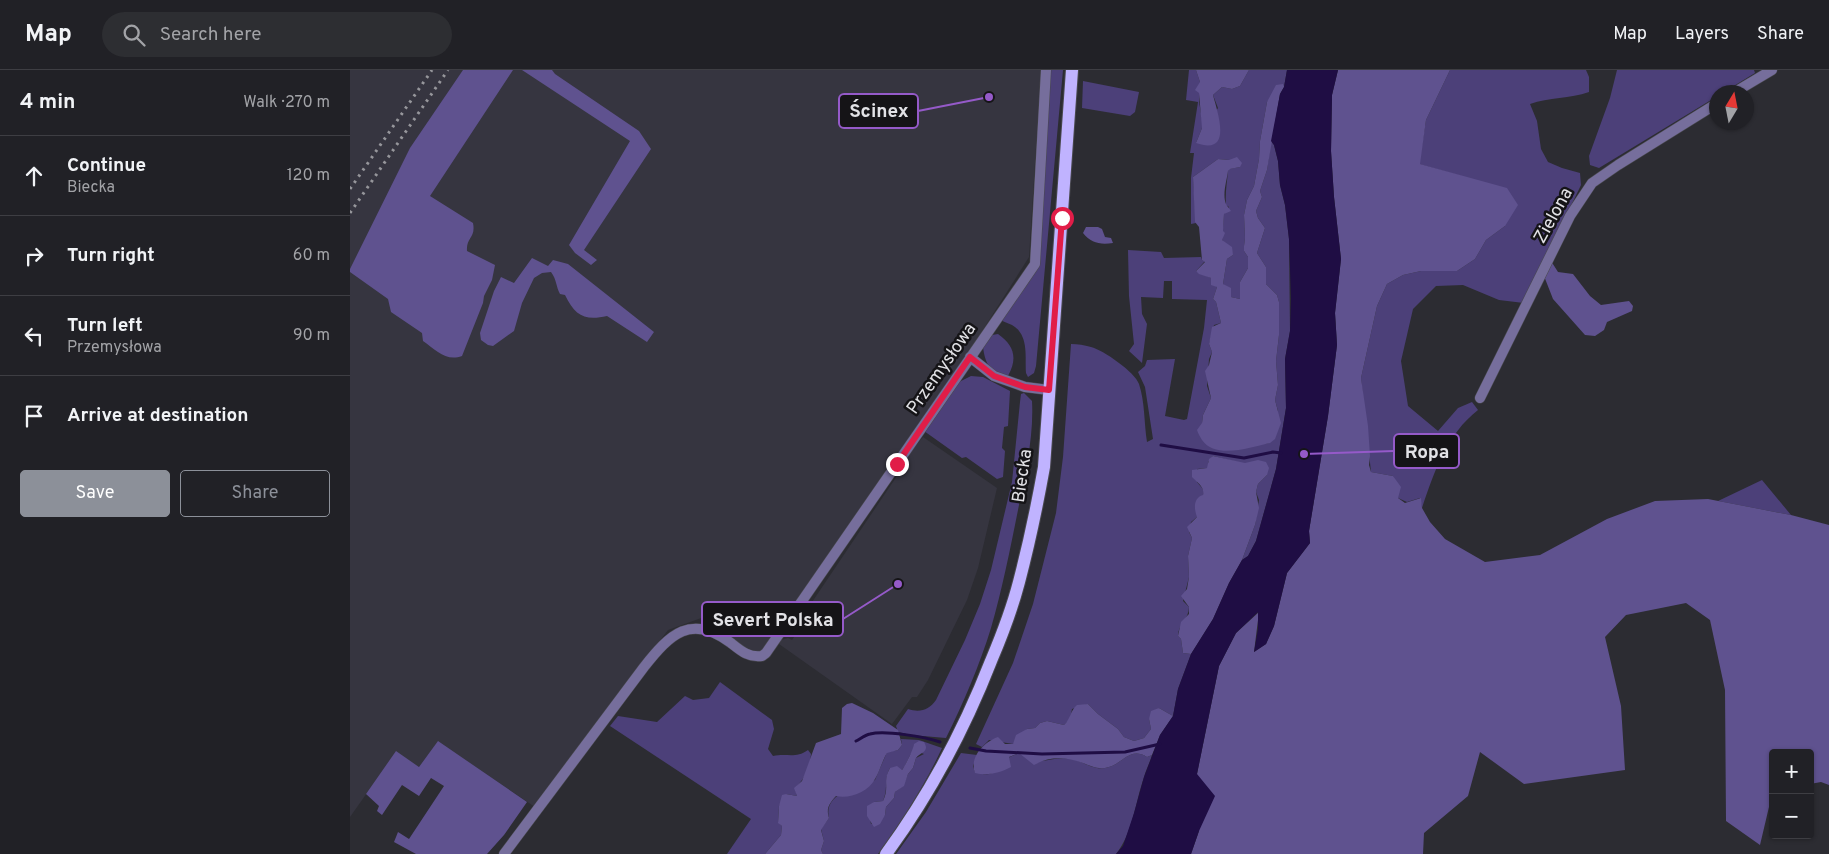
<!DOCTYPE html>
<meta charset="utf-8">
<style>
:root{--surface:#212126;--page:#2d2e32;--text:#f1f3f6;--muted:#a2a3a7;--line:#3e3e43;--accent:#8c9099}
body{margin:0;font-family:Overpass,sans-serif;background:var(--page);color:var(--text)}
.controls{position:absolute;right:15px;bottom:15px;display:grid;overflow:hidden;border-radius:5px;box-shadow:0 1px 4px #0004}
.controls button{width:45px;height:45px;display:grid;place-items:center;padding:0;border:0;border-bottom:1px solid var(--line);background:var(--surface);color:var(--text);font:25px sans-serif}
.compass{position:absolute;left:1359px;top:15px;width:45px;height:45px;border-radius:50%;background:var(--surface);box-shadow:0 1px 4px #0004;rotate:10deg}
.stop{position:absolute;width:15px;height:15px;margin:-11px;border:4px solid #e11d48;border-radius:50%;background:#fff}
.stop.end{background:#e11d48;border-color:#fff;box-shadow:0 1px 5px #0008}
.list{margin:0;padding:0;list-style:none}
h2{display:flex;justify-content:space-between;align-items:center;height:65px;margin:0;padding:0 20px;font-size:21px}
h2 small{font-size:16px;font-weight:400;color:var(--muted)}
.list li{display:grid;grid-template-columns:32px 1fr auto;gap:15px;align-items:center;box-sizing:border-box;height:80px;padding:0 20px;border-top:1px solid var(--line)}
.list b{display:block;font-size:19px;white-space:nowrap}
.list p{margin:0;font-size:16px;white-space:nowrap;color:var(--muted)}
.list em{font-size:16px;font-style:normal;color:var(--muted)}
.actions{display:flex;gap:10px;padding:15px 20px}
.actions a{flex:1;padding:11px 0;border:1px solid var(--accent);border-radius:5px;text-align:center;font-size:18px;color:var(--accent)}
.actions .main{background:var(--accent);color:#fff}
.icon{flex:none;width:28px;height:28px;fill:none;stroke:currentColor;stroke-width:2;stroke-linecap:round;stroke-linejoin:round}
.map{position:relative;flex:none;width:1479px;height:784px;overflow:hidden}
header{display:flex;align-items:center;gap:30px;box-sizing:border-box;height:70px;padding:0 25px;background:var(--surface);border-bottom:1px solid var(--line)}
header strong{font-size:24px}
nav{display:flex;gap:28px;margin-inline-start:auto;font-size:18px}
.search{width:350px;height:45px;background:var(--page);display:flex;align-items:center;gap:12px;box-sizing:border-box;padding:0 18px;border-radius:28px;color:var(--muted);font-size:19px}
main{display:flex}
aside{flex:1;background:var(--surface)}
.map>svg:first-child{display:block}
.built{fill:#363540}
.green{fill:#4c4079;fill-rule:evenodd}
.forest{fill:#5f528f}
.water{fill:#1f0d44}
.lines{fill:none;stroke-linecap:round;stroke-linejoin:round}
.stream{stroke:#1f0d44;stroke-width:3}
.street-casing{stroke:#49494f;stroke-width:11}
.primary-casing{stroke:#49494f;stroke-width:14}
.street{stroke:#766e9c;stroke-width:10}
.primary{stroke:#c0b3ff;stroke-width:12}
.rail{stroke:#96969b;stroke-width:3;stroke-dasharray:2.5 5;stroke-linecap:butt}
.route{stroke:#e11d48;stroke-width:6}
.labels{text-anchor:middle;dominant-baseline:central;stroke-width:5;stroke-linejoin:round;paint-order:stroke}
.street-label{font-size:18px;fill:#e2e2e6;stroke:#151417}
.leader{fill:none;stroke:#955ac9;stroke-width:2}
.callout-dot{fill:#955ac9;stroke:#151417;stroke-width:2}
.callout{fill:#151417;stroke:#955ac9;stroke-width:2}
.callout-label{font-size:19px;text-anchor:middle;font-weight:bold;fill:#e2e2e6}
</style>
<header>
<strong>Map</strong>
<div class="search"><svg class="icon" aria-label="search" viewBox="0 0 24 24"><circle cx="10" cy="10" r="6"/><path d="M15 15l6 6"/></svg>Search here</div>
<nav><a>Map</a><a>Layers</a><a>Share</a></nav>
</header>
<main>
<aside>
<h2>4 min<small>Walk · 270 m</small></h2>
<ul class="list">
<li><svg class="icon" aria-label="ahead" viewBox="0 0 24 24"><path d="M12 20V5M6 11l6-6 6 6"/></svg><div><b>Continue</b><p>Biecka</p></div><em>120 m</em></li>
<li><svg class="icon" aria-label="right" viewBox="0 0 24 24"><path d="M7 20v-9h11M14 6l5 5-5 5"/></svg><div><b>Turn right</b></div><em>60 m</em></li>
<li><svg class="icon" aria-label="left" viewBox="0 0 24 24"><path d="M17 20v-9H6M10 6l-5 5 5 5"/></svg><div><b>Turn left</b><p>Przemysłowa</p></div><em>90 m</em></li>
<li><svg class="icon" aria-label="arrive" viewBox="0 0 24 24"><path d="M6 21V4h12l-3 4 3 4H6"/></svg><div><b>Arrive at destination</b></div></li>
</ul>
<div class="actions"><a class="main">Save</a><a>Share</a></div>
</aside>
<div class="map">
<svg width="1479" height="784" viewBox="0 0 1479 784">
<rect width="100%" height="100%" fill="#2c2c32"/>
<path class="built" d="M 0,0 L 691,0 L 679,187 L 610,296 L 413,581 L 408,583 L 399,581 L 354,547 L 318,560 L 185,737 L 88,672 L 69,697 L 46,682 L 0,747 Z
M 573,367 L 647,418 L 628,498 L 617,530 L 578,610 L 567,627 L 562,627 L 542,654 L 429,574 L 431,570 L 438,568 L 442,570 L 451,557 L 452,547 L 547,406 L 552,404 L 558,395 L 557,386 Z"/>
<path class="green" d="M 699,0 L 713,0 L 686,296 L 684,303 L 678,307 L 676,303 C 675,286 679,265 662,255 C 658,253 654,252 650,250 L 685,198 Z
M 839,0 L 846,0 L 850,12 L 849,32 L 852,49 L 852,58 L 846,73 L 868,38 L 863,25 L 872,17 L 882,19 L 890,16 L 899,0 L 937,0 L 934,17 L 917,32 L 910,71 L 909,89 L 904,116 L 897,130 L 894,145 L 895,168 L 894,176 L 894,181 L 898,187 L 898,198 L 890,212 L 890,229 L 881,227 L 873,214 L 877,189 L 883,185 L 872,170 L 874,144 L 879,137 L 876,135 C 875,123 877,113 878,101 L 879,99 L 890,97 L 879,90 L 868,89 L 843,107 L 846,153 L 841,154 L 841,108 L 844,83 L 840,83 L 848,32 L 836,30 Z
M 1100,0 L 1236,0 L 1239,7 L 1239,22 C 1220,29 1199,27 1180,34 L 1187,51 L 1191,79 L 1198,92 L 1212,98 L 1230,103 L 1231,115 L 1174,233 L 1149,230 L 1113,215 L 1086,216 L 1063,239 L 1051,291 L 1058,336 L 1088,361 L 1108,338 L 1122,332 L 1128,340 C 1097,364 1084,402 1072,438 L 1070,428 L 1057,432 L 1048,428 L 1043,406 L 1021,402 L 1011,308 L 1027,236 L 1037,214 L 1053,205 L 1071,201 L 1107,201 L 1125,189 L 1136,170 L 1155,156 L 1111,106 L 1069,94 L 1076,50 Z
M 1267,0 L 1404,0 L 1405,3 L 1374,22 L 1366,22 L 1366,27 L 1249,98 L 1240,95 L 1239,86 L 1260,28 Z
M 733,11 L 789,22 L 785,42 L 780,46 L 732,38 Z
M 921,71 L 924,75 L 928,91 L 930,115 L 935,135 L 939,169 L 940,261 L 935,289 L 936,338 L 926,399 L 906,471 L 898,486 L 892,490 L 905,455 L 909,430 L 906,422 L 908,414 L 917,405 L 895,394 L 863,386 L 858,392 L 858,398 L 847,399 L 847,412 L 852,418 L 854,422 L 847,447 L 841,452 L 839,462 L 842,468 L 838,486 L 839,507 L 833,531 L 839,537 C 839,549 828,554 828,566 L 831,569 L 833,583 L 841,584 L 828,619 L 823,646 L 809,638 L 799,649 L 801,659 L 794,668 L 784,671 L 774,667 L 768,659 L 748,644 L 738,634 L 722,639 L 720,649 L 714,655 L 697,651 L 690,653 L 685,658 L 677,659 L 663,674 L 639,670 L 632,677 L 626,674 L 663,593 L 683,534 L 706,443 L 713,387 L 721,274 C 728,274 734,275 741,277 C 753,280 785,302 789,314 C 795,332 794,353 797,372 L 803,369 L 795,317 L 788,302 L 795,296 L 797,290 L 825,289 L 815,346 L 834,350 L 837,349 L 854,258 L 857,230 L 822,229 L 822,211 L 814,211 L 813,228 L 791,227 L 792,244 L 797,254 L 792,293 L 779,281 L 784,274 L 779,226 L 778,180 L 811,182 L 814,188 L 851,187 L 852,190 L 855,191 L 846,201 L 861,208 L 867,217 L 863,229 L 866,232 L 871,253 L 864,255 L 859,274 L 862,282 L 859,289 L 857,316 L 861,328 L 853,345 L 852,353 L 875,380 L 919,373 L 928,341 L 925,330 L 928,315 L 926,291 L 929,265 L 929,232 L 927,225 L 916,214 L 916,197 L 907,183 L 915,158 L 908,148 L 906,141 L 912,127 L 910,121 L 917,100 Z
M 648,264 C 664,275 668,288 658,306 C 640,304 635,293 633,277 L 642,265 Z
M 621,306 L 633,307 L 660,321 L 658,356 L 654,357 L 652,378 L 655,381 L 653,407 L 647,409 L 616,387 L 612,388 L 574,361 L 607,313 Z
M 674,323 L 682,331 C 684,367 675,405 668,440 C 660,480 652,520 641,558 C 630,594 613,634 596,668 L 561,665 L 548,662 L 546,656 L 558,639 C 570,643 579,640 586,630 L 615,570 L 630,534 L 641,500 L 662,412 L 670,332 L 671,324 Z
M 1412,410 L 1441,445 L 1368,431 Z
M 370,612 L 422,650 L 424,659 L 418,679 L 423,686 C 438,683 445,689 458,680 L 461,684 C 460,697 455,709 445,718 L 447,726 L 436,724 L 429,736 L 428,752 L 432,756 L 431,765 L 415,784 L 377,784 L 401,749 L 260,656 L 268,646 L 307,652 L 335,626 L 343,630 L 359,628 Z
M 551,669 L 569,670 L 592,678 C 575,715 552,751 528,784 L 473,784 L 471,780 L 474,771 L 471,759 L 479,748 C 473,723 507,717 525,710 L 537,682 L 548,680 L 552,675 ZM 564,680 L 574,684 L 566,688 L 563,698 L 558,704 L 553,716 L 545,722 L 544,728 L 536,737 L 535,745 L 521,754 L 520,749 L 524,732 L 533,731 C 539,717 533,711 540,698 L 552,700 C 557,694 558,686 564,680 Z
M 611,683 L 627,685 L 623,696 L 625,702 C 646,709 645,699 658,688 C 661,686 666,685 669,683 C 675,686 685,692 691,691 C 702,690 710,687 722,689 C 734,692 743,700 755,698 C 773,695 779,676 797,687 L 802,685 C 800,692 796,700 794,707 C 785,733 783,763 766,784 L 546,784 L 576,742 Z"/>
<path class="forest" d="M 113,0 L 163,0 L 80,126 L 123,153 C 126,168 116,167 117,181 L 145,195 L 142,210 L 134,226 L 133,233 L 112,286 C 96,292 86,280 73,271 L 72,263 L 41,242 L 38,229 L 0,202 L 0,199 L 60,78 Z
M 172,0 L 202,0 L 205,4 L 289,61 L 301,79 L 234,180 L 247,190 L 241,195 L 225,183 L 219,175 L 280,71 Z
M 846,0 L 899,0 L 890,16 L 882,19 L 872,17 L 863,25 C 868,44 883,86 846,73 L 852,58 L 849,23 L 845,20 L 850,12 Z
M 988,0 L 1100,0 L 1076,50 L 1070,94 L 1157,118 L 1168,135 L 1155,156 L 1136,170 L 1125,189 L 1107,201 L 1071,201 L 1053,205 L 1037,214 L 1027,236 L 1011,308 L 1018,356 L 1020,386 L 1019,395 L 1021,402 L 1043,406 L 1051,417 L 1048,428 L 1055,433 L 1071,428 L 1072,438 L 1080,452 L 1095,469 L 1135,492 L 1190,485 L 1257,449 L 1305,431 L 1358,429 L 1441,445 L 1479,455 L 1479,715 L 1471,712 L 1460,714 L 1460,683 L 1423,683 L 1423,720 L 1410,775 L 1376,751 L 1375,620 L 1360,550 L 1336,533 L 1276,545 L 1255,567 L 1271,636 L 1275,700 L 1174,714 L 1130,682 L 1118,726 L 1074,763 L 1073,784 L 841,784 L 849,761 L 847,704 L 869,596 L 886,563 L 909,542 L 904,582 L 916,574 L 924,556 L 937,503 L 960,473 L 959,461 L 978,346 L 987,275 L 985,243 L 991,189 L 984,127 L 981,81 L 982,25 Z
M 933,14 L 934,17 L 930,24 L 917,100 L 910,121 L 912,127 L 906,141 L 908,148 L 915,158 L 907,183 L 916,197 L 916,214 L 927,225 L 929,232 L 929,265 L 926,291 L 928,315 L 925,330 L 931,353 L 925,369 L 920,373 C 901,377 866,390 852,370 C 850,367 848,363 847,360 L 852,353 L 853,345 L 861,328 L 855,301 L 859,295 L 862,282 L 859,274 L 862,257 L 871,253 L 866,232 L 863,229 L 867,217 L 861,215 L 861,208 L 849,204 L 846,201 L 855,192 L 852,190 L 849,157 L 845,152 L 843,107 L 868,89 L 879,90 L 887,87 L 892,93 L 890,97 L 880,99 L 878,101 C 877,110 872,124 876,134 C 877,136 879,138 881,141 L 874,144 L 873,161 L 875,163 L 872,170 L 882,177 L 883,185 L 877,189 L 873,214 L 881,218 L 881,227 L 890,229 L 890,212 L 898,198 L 898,187 L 894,181 L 894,176 L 895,168 L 894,145 L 897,130 L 904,116 L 909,89 L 910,71 L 917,32 L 926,15 Z
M 736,157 L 748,157 L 752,159 L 755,167 L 761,168 L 763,173 C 750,175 741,173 733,163 Z
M 182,188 L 198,196 L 203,190 L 218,194 L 304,262 L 297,272 L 257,246 C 235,251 225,246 215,225 L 210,224 C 206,217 207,210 201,202 L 192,203 L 184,208 L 172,233 L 164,261 L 143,276 L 138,275 L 131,270 L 130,263 L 144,221 L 151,207 L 164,213 Z
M 1201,191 L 1208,202 L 1223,204 L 1240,226 L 1251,235 L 1279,231 L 1283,236 L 1282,241 L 1257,252 L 1254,260 L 1245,266 L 1235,265 L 1203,229 L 1194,206 Z
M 863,386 L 895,393 L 908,390 L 916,392 L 919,398 L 917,405 L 908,414 L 906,422 L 909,438 L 905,455 L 892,490 L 879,513 L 863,549 L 841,584 L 833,583 L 831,569 L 828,566 L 831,552 L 839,544 L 839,537 L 831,526 L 837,519 L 839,507 L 838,486 L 842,468 L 837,457 L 847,447 C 844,439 843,428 853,425 C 855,417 847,412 842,407 L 842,400 L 857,398 L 859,389 Z
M 502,633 L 523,643 L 548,660 L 552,675 L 548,680 L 537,683 C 532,691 530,701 525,709 C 518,722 500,729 486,726 C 479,734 476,738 479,748 L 471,760 L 474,771 L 471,780 L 473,784 L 415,784 L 431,765 L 432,756 L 428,753 L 429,736 L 432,725 L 436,724 L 447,726 L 444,718 L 452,711 L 466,673 L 491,664 L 492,638 L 497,634 Z
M 738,634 L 748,644 L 768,659 L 774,667 L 784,671 L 794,668 L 801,659 L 799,649 L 801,641 L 809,638 L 823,646 L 810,665 L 802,685 L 797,687 C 779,676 773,695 755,698 C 746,699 741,696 733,693 C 716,687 700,686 684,695 L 669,683 L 659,687 L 661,697 C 650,703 637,706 625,703 C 619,687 634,672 648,667 L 655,674 L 663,674 L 666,665 L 677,659 L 685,658 L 690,653 L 697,651 L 714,655 C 721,648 720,641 727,635 Z
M 88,671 L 177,732 L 154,765 L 137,784 L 66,784 L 44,772 L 48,762 L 59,769 L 94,716 L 81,708 L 69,726 L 52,715 L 32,745 L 27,741 L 29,736 L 16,724 L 46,681 L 69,697 Z
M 569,671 L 574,672 C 580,682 571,682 566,688 L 563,698 L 558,704 L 554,716 L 545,722 L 544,728 L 536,737 L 535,745 L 530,754 L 524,757 L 517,746 L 517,736 L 524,732 L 533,731 C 540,717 532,712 540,698 L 547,696 L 552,700 C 555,696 564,678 564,674 Z"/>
<path class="water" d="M 937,0 L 988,0 L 982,25 L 981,81 L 984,127 L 991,189 L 985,243 L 987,275 L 978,346 L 959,461 L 960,473 L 937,503 L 924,556 L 916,574 L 904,582 L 908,559 L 908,542 L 886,563 L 869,596 L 847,704 L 865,726 L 849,761 L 841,784 L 766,784 L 773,776 L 784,743 L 794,707 L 810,665 L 823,646 L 828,619 L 841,584 L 863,549 L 879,513 L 892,490 L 898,486 L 906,471 L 926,399 L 936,338 L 935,289 L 940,261 L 941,228 L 939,169 L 935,135 L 930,115 L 928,91 L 924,75 L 921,71 L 930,24 L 934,17 Z"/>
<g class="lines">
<path class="stream" d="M 811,375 L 894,388 L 923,382 L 931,383
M 506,671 C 510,669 515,665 520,664 C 535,660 575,667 590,672
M 620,678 L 636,681 L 692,684 L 775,682 L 810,674"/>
<defs>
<path id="street" d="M 1385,22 L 1422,0
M 620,287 L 644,306 L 675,317 L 699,320
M 1130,328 L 1220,146 L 1242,113 L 1268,95 L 1366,34
M 154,784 L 294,597 C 320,564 341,543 381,573 C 391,581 399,588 412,586 L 416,583 L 672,213 L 685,194 L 696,0"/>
<path id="primary" d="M 536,784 C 580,724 614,660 641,591 C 652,565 662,539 669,512 C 679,474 687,436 694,397 L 722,0"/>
</defs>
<use href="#street" class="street-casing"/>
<use href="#primary" class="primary-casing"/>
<use href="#street" class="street"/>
<use href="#primary" class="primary"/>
<path class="rail" d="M 0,119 L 82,0
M 0,143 L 98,0"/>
</g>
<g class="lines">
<path class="route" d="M 547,394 L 620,287 L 644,306 L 675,317 L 699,320 L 712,148"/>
</g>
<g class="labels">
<g class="street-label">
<text transform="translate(1204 146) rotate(-61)">Zielona</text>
<text transform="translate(592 299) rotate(-55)">Przemysłowa</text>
<text transform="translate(673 406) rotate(-82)">Biecka</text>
</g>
</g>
<path class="leader" d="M639 27L568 41M954 384L1044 381M548 514L493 549"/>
<g class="callout-dot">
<circle cx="639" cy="27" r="5"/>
<circle cx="954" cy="384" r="5"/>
<circle cx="548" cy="514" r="5"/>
</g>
<g class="callout">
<rect x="489" y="24" width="79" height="34" rx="5"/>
<rect x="1044" y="364" width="65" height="34" rx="5"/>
<rect x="352" y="532" width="141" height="34" rx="5"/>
</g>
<g class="callout-label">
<text x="529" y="47">Ścinex</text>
<text x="1077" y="388">Ropa</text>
<text x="423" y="556">Severt Polska</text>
</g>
</svg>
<div class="controls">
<button>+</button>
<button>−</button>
</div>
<svg class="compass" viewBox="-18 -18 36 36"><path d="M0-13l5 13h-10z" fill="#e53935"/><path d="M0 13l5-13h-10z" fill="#a2a3a7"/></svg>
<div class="stop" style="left:712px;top:148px"></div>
<div class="stop end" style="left:547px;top:394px"></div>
</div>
</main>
